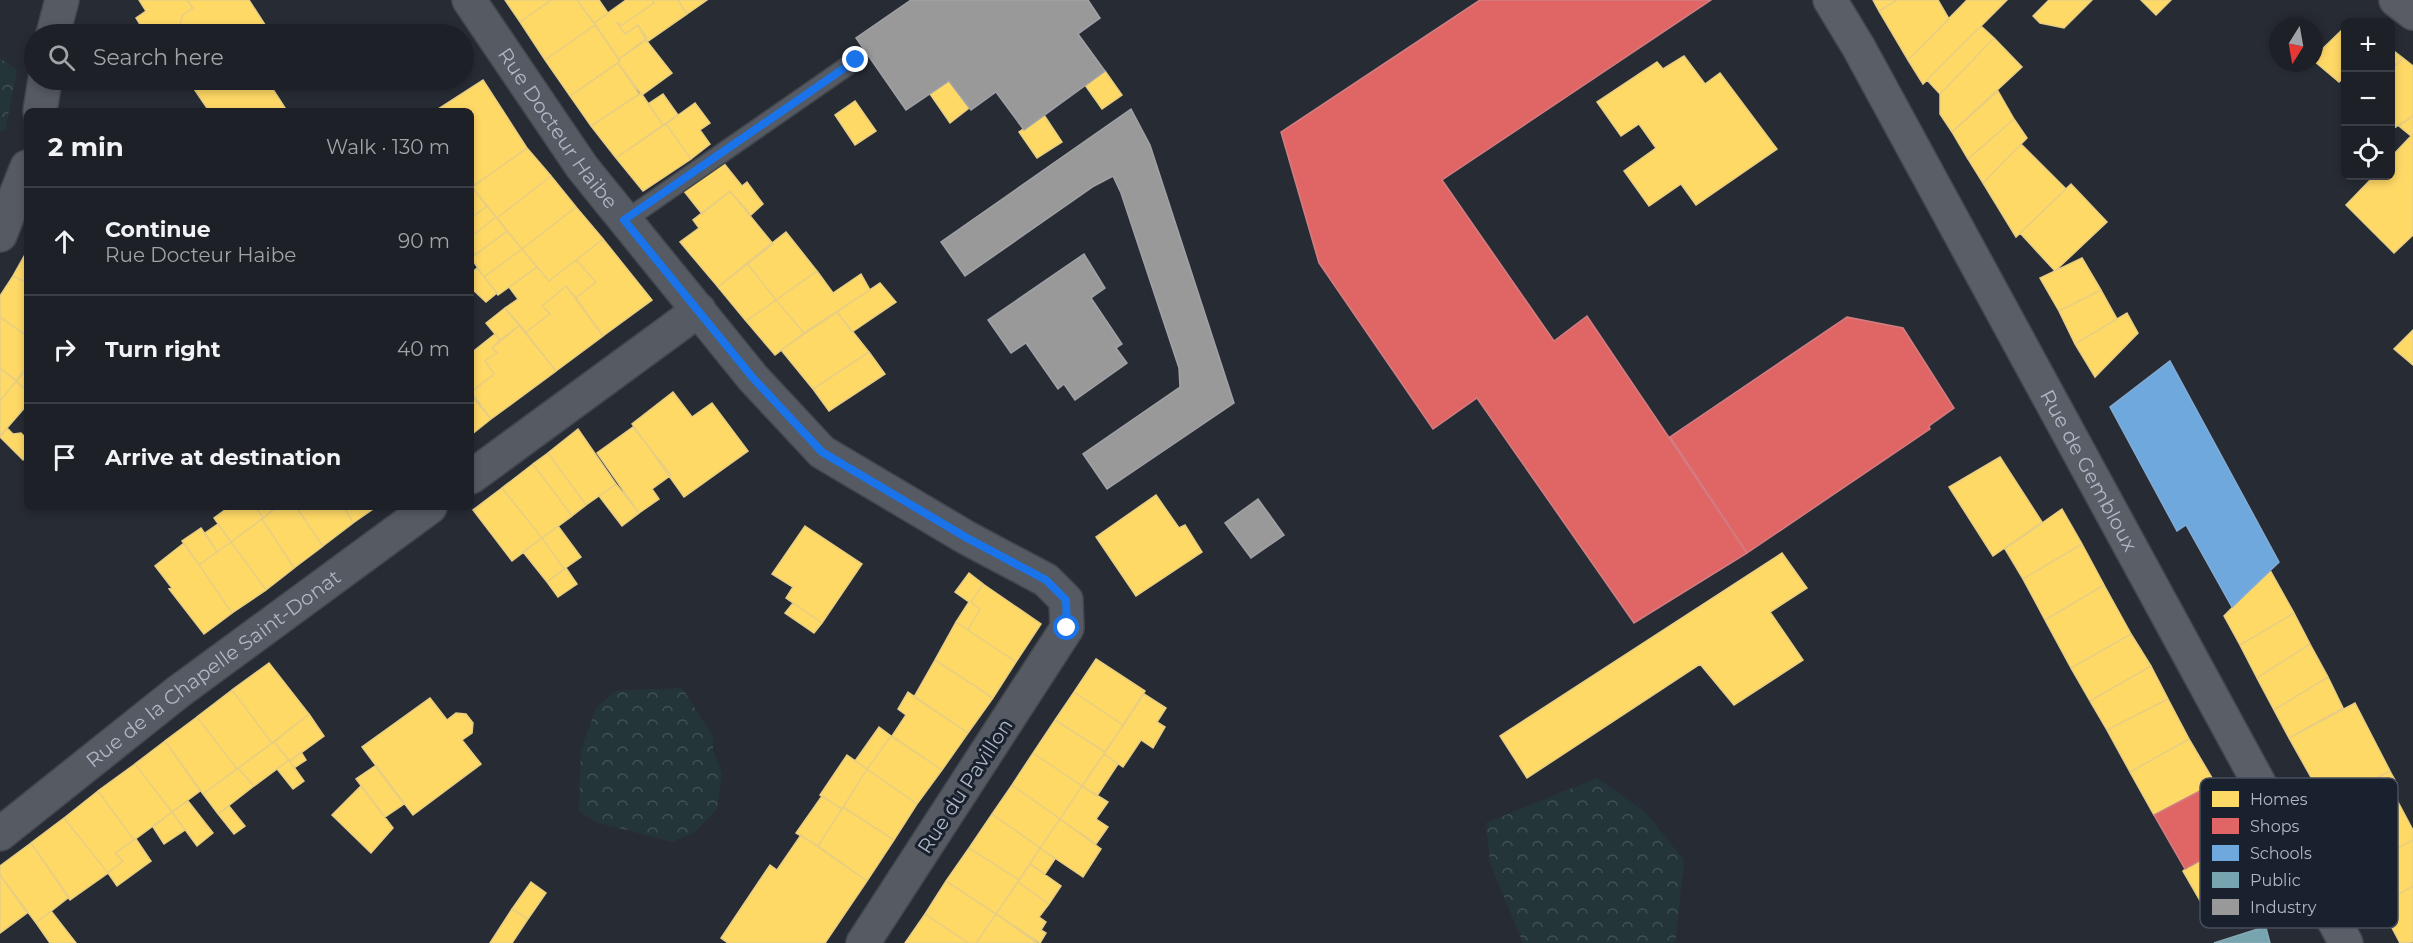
<!DOCTYPE html>
<meta charset="utf-8">
<style>
:root{--surface:#1d2027;--page:#2a2d33;--text:#f1f3f6;--muted:#a0a3a7;--line:#3b3e44}
body{margin:0;font-family:Montserrat,sans-serif;background:var(--page);color:var(--text)}
.controls{position:absolute;right:18px;top:18px;display:grid;overflow:hidden;border-radius:9px;box-shadow:0 3px 9px #0003}
.controls button{width:54px;height:54px;display:grid;place-items:center;padding:0;border:0;border-bottom:2px solid var(--line);background:var(--surface);color:var(--text);font:30px sans-serif}
.compass{position:absolute;left:2269px;top:18px;width:54px;height:54px;border-radius:50%;background:var(--surface);box-shadow:0 3px 9px #0003;rotate:191deg}
.stop{position:absolute;width:18px;height:18px;margin:-14px;border:4px solid #1a73e8;border-radius:50%;background:#fff}
.stop.end{background:#1a73e8;border-color:#fff;box-shadow:0 2px 6px #0008}
.list{margin:0;padding:0;list-style:none}
h2{display:flex;justify-content:space-between;align-items:center;height:78px;margin:0;padding:0 24px;font-size:26px}
h2 small{font-size:20px;font-weight:400;color:var(--muted)}
.list li{display:grid;grid-template-columns:39px 1fr auto;gap:18px;align-items:center;box-sizing:border-box;height:108px;padding:0 24px;border-top:2px solid var(--line)}
.list b{display:block;font-size:22px;white-space:nowrap}
.list p{margin:0;font-size:20px;white-space:nowrap;color:var(--muted)}
.list em{font-size:20px;font-style:normal;color:var(--muted)}
.icon{flex:none;width:33px;height:33px;fill:none;stroke:currentColor;stroke-width:2;stroke-linecap:round;stroke-linejoin:round}
.map{position:relative;flex:none;width:2413px;height:943px;overflow:hidden}
.search{position:absolute;background:var(--surface);box-shadow:0 3px 9px #0003;left:24px;top:24px;width:450px;height:66px;display:flex;align-items:center;gap:15px;box-sizing:border-box;padding:0 21px;border-radius:33px;color:var(--muted);font-size:22px}
.panel{position:absolute;background:var(--surface);box-shadow:0 3px 9px #0003;left:24px;top:108px;width:450px;height:402px;border-radius:9px}
.map>svg:first-child{display:block}
.forest{fill:url(#forest-crowns)}
.homes{fill:#ffd966;stroke:#e7ce83;stroke-width:1.5}
.shops{fill:#e06666;stroke:#d17e83;stroke-width:1.5}
.schools{fill:#6fa8dc;stroke:#82acd5;stroke-width:1.5}
.public{fill:#76a5af;stroke:#87aab6;stroke-width:1.5}
.industry{fill:#999;stroke:#a0a2a6;stroke-width:1.5}
.lines{fill:none;stroke-linecap:round;stroke-linejoin:round}
.service-casing{stroke:#42464d;stroke-width:21}
.minor-casing{stroke:#42464d;stroke-width:36}
.secondary-casing{stroke:#42464d;stroke-width:36}
.primary-casing{stroke:#444851;stroke-width:36}
.service{stroke:#565a62;stroke-width:18}
.minor{stroke:#565a62;stroke-width:33}
.secondary{stroke:#5a5e67;stroke-width:33}
.primary{stroke:#595c64;stroke-width:33}
.route{stroke:#1a73e8;stroke-width:8}
.labels{text-anchor:middle;dominant-baseline:central;stroke-width:6;stroke-linejoin:round;paint-order:stroke}
.street-label{font-size:20px;fill:#afb6c6;stroke:#1a212e}
.key{fill:#1a212e;stroke:#474e5c;stroke-width:1.5}
.key-label{font-size:16px;fill:#afb6c6}
</style>
<div class="map">
<svg width="2413" height="943" viewBox="0 0 2413 943">
<defs>
<pattern id="forest-crowns" width="20" height="18" patternUnits="userSpaceOnUse" patternTransform="scale(1.5)"><rect width="20" height="18" fill="#24353a"/><path d="M2 6a3 3 0 1 1 6 0M12 15a3 3 0 1 1 6 0" fill="none" stroke="#415055"/></pattern>
</defs>
<rect width="100%" height="100%" fill="#272b34"/>
<path class="forest" d="M 0,58 L 17,70 L 5,130 L 0,132 Z
M 682,688 L 713,737 L 713,750 L 722,773 L 717,809 L 695,832 L 673,842 L 595,822 L 579,811 L 581,750 L 596,708 L 616,691 Z
M 1597,778 L 1645,812 L 1684,860 L 1675,943 L 1523,943 L 1490,863 L 1486,823 Z"/>
<path class="homes" d="M 139,0 L 187,0 L 193,8 L 182,16 L 180,26 L 185,34 L 146,34 L 136,18 L 146,11 Z
M 187,0 L 249,0 L 271,34 L 209,34 L 207,31 L 201,34 L 185,34 L 180,26 L 182,16 L 193,8 Z
M 505,0 L 551,0 L 520,22 Z
M 551,0 L 577,0 L 595,25 L 545,60 L 520,22 Z
M 577,0 L 599,0 L 608,13 L 594,23 Z
M 626,0 L 652,0 L 654,3 L 622,25 L 617,23 L 625,34 L 638,25 L 647,38 L 619,59 L 594,23 Z
M 652,0 L 678,0 L 687,14 L 647,42 L 638,25 L 625,34 L 617,23 L 622,25 L 654,3 Z
M 678,0 L 707,0 L 687,14 Z
M 1873,0 L 1897,0 L 1879,11 Z
M 1897,0 L 1938,0 L 1949,19 L 1908,60 L 1879,11 Z
M 1967,0 L 2007,0 L 1923,84 L 1908,60 Z
M 2049,0 L 2092,0 L 2064,28 L 2040,23 L 2033,16 Z
M 2141,0 L 2171,0 L 2156,15 Z
M 595,25 L 620,61 L 570,96 L 545,60 Z
M 1981,26 L 1994,38 L 1940,94 L 1927,80 Z
M 2346,26 L 2346,75 L 2339,82 L 2314,61 L 2314,57 Z
M 1994,38 L 2022,67 L 1952,132 L 1940,114 L 1940,94 Z
M 646,40 L 672,73 L 642,95 L 618,63 L 619,59 Z
M 2390,48 L 2403,58 L 2390,71 Z
M 1684,56 L 1705,84 L 1720,73 L 1777,149 L 1696,205 L 1681,184 L 1649,206 L 1624,171 L 1656,148 L 1639,124 L 1621,136 L 1597,102 L 1657,62 L 1663,69 Z
M 2403,58 L 2413,66 L 2413,116 L 2394,128 L 2390,125 L 2390,71 Z
M 618,63 L 639,94 L 591,126 L 570,96 Z
M 1105,71 L 1122,95 L 1102,109 L 1085,85 Z
M 188,80 L 267,80 L 287,111 L 209,111 Z
M 483,80 L 527,148 L 472,187 L 471,111 L 435,111 Z
M 949,81 L 969,108 L 950,123 L 930,94 Z
M 1998,91 L 2014,119 L 1968,159 L 1952,132 Z
M 641,93 L 663,125 L 616,158 L 591,126 Z
M 663,94 L 678,115 L 663,125 L 648,104 Z
M 855,101 L 876,131 L 855,145 L 835,115 Z
M 695,103 L 710,123 L 700,130 L 710,144 L 691,159 L 666,124 Z
M 1044,115 L 1062,142 L 1037,158 L 1019,132 Z
M 2413,116 L 2413,235 L 2394,253 L 2346,205 L 2374,176 L 2390,176 L 2390,158 L 2411,136 L 2399,126 Z
M 2014,119 L 2027,138 L 1983,183 L 1968,159 Z
M 666,124 L 691,159 L 643,191 L 616,158 Z
M 2021,144 L 2066,189 L 2016,237 L 1983,183 Z
M 527,148 L 551,176 L 497,218 L 472,187 Z
M 722,161 L 742,186 L 747,182 L 763,204 L 751,215 L 730,191 L 702,214 L 683,190 Z
M 551,176 L 576,207 L 522,249 L 497,218 Z
M 2071,184 L 2107,222 L 2055,271 L 2020,233 Z
M 472,187 L 487,206 L 471,218 L 471,188 Z
M 730,191 L 773,244 L 718,287 L 680,242 L 699,228 L 693,220 Z
M 487,206 L 496,217 L 471,237 L 471,218 Z
M 576,207 L 603,239 L 549,281 L 522,249 Z
M 496,217 L 507,231 L 475,255 L 471,250 L 471,237 Z
M 507,231 L 522,249 L 484,277 L 471,258 Z
M 786,232 L 817,271 L 776,300 L 747,263 Z
M 603,239 L 652,300 L 603,336 L 576,298 L 596,282 L 576,260 Z
M 522,249 L 537,267 L 498,295 L 484,277 Z
M 27,251 L 27,283 L 13,276 Z
M 2082,258 L 2101,290 L 2059,311 L 2040,278 Z
M 576,260 L 596,282 L 576,298 L 566,286 L 542,306 L 550,314 L 525,333 L 505,308 L 518,299 L 509,287 L 537,267 L 549,281 Z
M 747,263 L 776,300 L 746,321 L 718,287 Z
M 477,268 L 497,293 L 486,302 L 471,288 L 471,273 Z
M 817,271 L 833,293 L 861,274 L 870,290 L 804,333 L 776,300 Z
M 13,276 L 27,283 L 27,336 L 0,317 L 0,296 Z
M 880,283 L 896,302 L 852,332 L 837,312 Z
M 566,286 L 603,336 L 556,371 L 525,333 L 550,314 L 542,306 Z
M 2101,290 L 2117,319 L 2075,344 L 2059,311 Z
M 776,300 L 804,333 L 775,355 L 746,321 Z
M 505,308 L 520,325 L 500,340 L 486,323 Z
M 837,312 L 869,352 L 813,389 L 781,350 Z
M 2127,313 L 2138,333 L 2095,377 L 2075,344 Z
M 0,317 L 27,336 L 27,367 L 17,381 L 0,368 Z
M 520,325 L 556,371 L 491,419 L 471,392 L 494,374 L 485,361 L 497,353 L 492,348 Z
M 2413,330 L 2413,365 L 2394,349 Z
M 495,334 L 500,340 L 492,348 L 497,353 L 485,361 L 494,374 L 471,392 L 471,353 Z
M 869,352 L 885,374 L 829,411 L 813,389 Z
M 27,367 L 27,391 L 16,381 Z
M 0,368 L 16,381 L 0,401 Z
M 16,381 L 27,391 L 27,405 L 0,436 L 0,401 Z
M 673,392 L 692,417 L 712,403 L 748,451 L 684,497 L 632,424 Z
M 471,395 L 491,419 L 471,435 Z
M 633,427 L 671,475 L 652,489 L 659,499 L 639,513 L 597,453 Z
M 7,428 L 13,434 L 21,433 L 27,439 L 27,455 L 23,460 L 0,437 Z
M 578,429 L 616,484 L 586,505 L 548,453 Z
M 548,453 L 586,505 L 572,516 L 533,464 Z
M 2000,457 L 2042,522 L 1993,556 L 1949,487 Z
M 533,464 L 572,516 L 542,538 L 502,488 Z
M 616,484 L 639,513 L 622,526 L 599,496 Z
M 502,488 L 542,538 L 512,561 L 473,510 Z
M 1156,495 L 1179,528 L 1185,525 L 1202,552 L 1136,596 L 1096,537 Z
M 229,507 L 256,507 L 263,518 L 231,542 L 214,518 Z
M 256,507 L 277,507 L 263,518 Z
M 277,507 L 296,507 L 323,546 L 294,568 L 262,519 Z
M 296,507 L 344,507 L 353,523 L 323,546 Z
M 344,507 L 376,507 L 353,523 Z
M 2062,509 L 2082,544 L 2023,579 L 2005,549 Z
M 262,519 L 294,568 L 266,590 L 231,542 Z
M 218,524 L 231,542 L 217,552 L 205,533 Z
M 558,526 L 581,557 L 564,569 L 542,538 Z
M 805,526 L 862,564 L 822,623 L 786,598 L 793,587 L 772,574 Z
M 201,528 L 217,552 L 199,565 L 182,541 Z
M 542,538 L 564,569 L 547,582 L 523,552 Z
M 231,542 L 266,590 L 232,613 L 199,565 Z
M 184,543 L 232,613 L 204,634 L 169,589 L 172,588 L 155,566 Z
M 2082,544 L 2104,585 L 2045,620 L 2023,579 Z
M 1782,553 L 1807,588 L 1770,612 L 1803,660 L 1734,705 L 1700,664 L 1527,778 L 1500,736 Z
M 566,568 L 577,584 L 558,597 L 547,582 Z
M 2270,570 L 2294,613 L 2240,645 L 2224,616 Z
M 969,573 L 983,584 L 971,602 L 980,609 L 968,630 L 956,622 L 969,602 L 955,592 Z
M 983,584 L 1041,624 L 1016,662 L 968,630 L 980,609 L 971,602 Z
M 2104,585 L 2131,634 L 2071,668 L 2045,620 Z
M 793,603 L 822,623 L 814,633 L 785,613 Z
M 2294,613 L 2310,644 L 2257,678 L 2240,645 Z
M 956,622 L 1016,662 L 993,698 L 935,660 Z
M 2131,634 L 2151,666 L 2090,701 L 2071,668 Z
M 2310,644 L 2328,677 L 2274,710 L 2257,678 Z
M 1096,659 L 1145,691 L 1123,725 L 1074,692 Z
M 935,660 L 993,698 L 968,733 L 914,697 Z
M 269,663 L 309,714 L 272,743 L 232,690 Z
M 2151,666 L 2168,699 L 2107,730 L 2090,701 Z
M 2328,677 L 2343,708 L 2289,738 L 2274,710 Z
M 232,690 L 272,743 L 237,769 L 197,717 Z
M 908,692 L 968,733 L 942,770 L 892,736 L 906,715 L 898,709 Z
M 1074,692 L 1123,725 L 1105,752 L 1055,720 Z
M 1144,694 L 1166,708 L 1157,722 L 1165,727 L 1153,748 L 1141,740 L 1123,767 L 1104,754 Z
M 430,698 L 447,720 L 456,713 L 466,714 L 473,723 L 472,733 L 462,740 L 481,764 L 413,815 L 362,747 Z
M 2168,699 L 2189,739 L 2130,772 L 2107,730 Z
M 2355,703 L 2390,771 L 2326,804 L 2289,738 Z
M 309,714 L 324,736 L 290,761 L 274,742 Z
M 197,717 L 237,769 L 203,794 L 165,741 Z
M 1055,720 L 1105,752 L 1082,786 L 1033,753 Z
M 879,727 L 891,736 L 867,769 L 855,761 Z
M 891,736 L 942,770 L 917,804 L 867,769 Z
M 2189,739 L 2215,783 L 2154,815 L 2130,772 Z
M 165,741 L 200,791 L 172,812 L 135,764 Z
M 274,742 L 289,760 L 254,786 L 238,768 Z
M 301,752 L 306,760 L 294,768 L 290,761 Z
M 1033,753 L 1082,786 L 1060,819 L 1012,785 Z
M 1104,754 L 1118,764 L 1097,796 L 1082,786 Z
M 847,755 L 867,769 L 842,809 L 820,795 Z
M 289,760 L 304,781 L 293,789 L 277,769 Z
M 135,764 L 172,812 L 134,840 L 98,791 Z
M 375,766 L 404,804 L 385,817 L 356,779 Z
M 238,768 L 254,786 L 218,814 L 203,794 Z
M 867,769 L 917,804 L 894,840 L 843,807 Z
M 2390,771 L 2397,784 L 2371,814 L 2340,831 L 2326,804 Z
M 1012,785 L 1060,819 L 1040,848 L 992,814 Z
M 361,786 L 393,828 L 371,853 L 332,815 Z
M 1082,786 L 1108,802 L 1096,819 L 1108,827 L 1096,844 L 1060,819 Z
M 98,791 L 134,840 L 115,853 L 123,861 L 108,873 L 64,818 Z
M 822,796 L 842,809 L 818,846 L 796,833 Z
M 2397,800 L 2413,830 L 2413,840 L 2360,868 L 2340,831 Z
M 188,801 L 213,833 L 197,846 L 172,812 Z
M 229,806 L 245,826 L 234,834 L 218,814 Z
M 843,807 L 894,840 L 867,881 L 818,846 Z
M 172,812 L 185,830 L 164,844 L 153,827 Z
M 992,814 L 1040,848 L 1019,880 L 969,848 Z
M 64,818 L 108,873 L 70,900 L 31,843 Z
M 1060,819 L 1101,849 L 1083,877 L 1040,848 Z
M 801,835 L 867,881 L 825,943 L 728,943 L 721,938 L 770,865 L 777,870 Z
M 2243,837 L 2262,869 L 2256,882 L 2202,904 L 2183,871 L 2185,869 Z
M 136,839 L 151,861 L 117,886 L 108,873 L 123,861 L 115,853 Z
M 2413,840 L 2413,886 L 2380,905 L 2360,868 Z
M 31,843 L 69,897 L 36,923 L 0,875 L 0,866 Z
M 969,848 L 1019,880 L 996,914 L 946,881 Z
M 1040,848 L 1055,859 L 1045,874 L 1030,864 Z
M 1030,864 L 1061,886 L 1049,904 L 1018,882 Z
M 0,875 L 27,913 L 0,933 Z
M 946,881 L 996,914 L 976,943 L 968,943 L 925,914 Z
M 531,882 L 546,893 L 528,919 L 512,909 Z
M 1018,882 L 1049,904 L 1039,917 L 1046,922 L 1041,930 L 1046,933 L 1040,943 L 996,914 Z
M 2413,886 L 2413,942 L 2400,943 L 2380,905 Z
M 512,909 L 528,919 L 512,943 L 490,943 Z
M 51,911 L 76,943 L 50,943 L 36,923 Z
M 925,914 L 968,943 L 905,943 Z
M 996,914 L 1037,943 L 976,943 Z"/>
<path class="shops" d="M 1480,0 L 1711,0 L 1442,180 L 1554,341 L 1587,316 L 1747,553 L 1634,623 L 1477,398 L 1433,429 L 1319,263 L 1281,132 Z
M 1847,317 L 1903,328 L 1954,408 L 1929,426 L 1930,429 L 1747,553 L 1670,437 Z
M 2215,783 L 2243,837 L 2185,869 L 2154,815 Z"/>
<path class="schools" d="M 2170,361 L 2279,562 L 2232,607 L 2186,525 L 2177,531 L 2110,407 Z"/>
<path class="public" d="M 2261,928 L 2266,928 L 2270,943 L 2214,943 Z"/>
<path class="industry" d="M 911,0 L 1088,0 L 1100,18 L 1078,34 L 1105,71 L 1024,130 L 996,92 L 971,110 L 949,81 L 906,110 L 856,38 Z
M 1131,109 L 1150,145 L 1234,403 L 1107,489 L 1083,454 L 1180,387 L 1179,368 L 1121,193 L 1113,176 L 1094,186 L 965,276 L 941,242 Z
M 1084,254 L 1105,288 L 1091,298 L 1122,344 L 1116,348 L 1127,363 L 1075,400 L 1064,384 L 1058,389 L 1026,343 L 1011,353 L 988,320 Z
M 1258,499 L 1284,535 L 1251,558 L 1225,523 Z"/>
<g class="lines">
<defs>
<path id="service" d="M 624,221 L 856,60"/>
<g id="minor">
<path id="s1" d="M 469,0 L 582,167 L 753,378 L 822,452 L 967,538 L 1046,580 L 1066,600 L 1067,628 L 863,943"/>
<path d="M 53,34 L 62,0"/>
<path d="M 40,111 L 45,80"/>
<path d="M 0,235 L 27,167"/>
<path d="M 471,477 L 699,310"/>
<path id="s2" d="M 0,834 L 178,692 L 430,507"/>
</g>
<g id="secondary">
<path id="s3" d="M 1830,0 L 1859,48 L 2346,943"/>
</g>
<path id="primary" d="M 2396,0 L 2413,13"/>
</defs>
<use href="#service" class="service-casing"/>
<use href="#minor" class="minor-casing"/>
<use href="#secondary" class="secondary-casing"/>
<use href="#primary" class="primary-casing"/>
<use href="#service" class="service"/>
<use href="#minor" class="minor"/>
<use href="#secondary" class="secondary"/>
<use href="#primary" class="primary"/>
</g>
<g class="lines">
<path class="route" d="M 856,60 L 624,220 L 753,378 L 822,452 L 967,538 L 1046,580 L 1066,600 L 1067,628"/>
</g>
<g class="labels">
<g class="street-label">
<text stroke="none"><textPath href="#s1" startOffset="156">Rue Docteur Haibe</textPath></text>
<text stroke="none"><textPath href="#s3" startOffset="537">Rue de Gembloux</textPath></text>
<text stroke="none"><textPath href="#s2" startOffset="270">Rue de la Chapelle Saint-Donat</textPath></text>
<text transform="translate(965 786) rotate(-57)">Rue du Pavillon</text>
</g>
</g>
<rect x="2200" y="778" width="198" height="150" rx="9" class="key"/>
<rect x="2212" y="791" width="27" height="16" fill="#ffd966"/>
<rect x="2212" y="818" width="27" height="16" fill="#e06666"/>
<rect x="2212" y="845" width="27" height="16" fill="#6fa8dc"/>
<rect x="2212" y="872" width="27" height="16" fill="#76a5af"/>
<rect x="2212" y="899" width="27" height="16" fill="#999"/>
<g class="key-label">
<text x="2250" y="805">Homes</text>
<text x="2250" y="832">Shops</text>
<text x="2250" y="859">Schools</text>
<text x="2250" y="886">Public</text>
<text x="2250" y="913">Industry</text>
</g>
</svg>
<div class="controls">
<button>+</button>
<button>−</button>
<button><svg class="icon" aria-label="locate" viewBox="0 0 24 24"><circle cx="12" cy="12" r="6"/><path d="M12 2v4M12 18v4M2 12h4M18 12h4"/></svg></button>
</div>
<svg class="compass" viewBox="-18 -18 36 36"><path d="M0-13l5 13h-10z" fill="#e53935"/><path d="M0 13l5-13h-10z" fill="#a0a3a7"/></svg>
<div class="stop" style="left:1067px;top:628px"></div>
<div class="stop end" style="left:856px;top:60px"></div>
<div class="search"><svg class="icon" aria-label="search" viewBox="0 0 24 24"><circle cx="10" cy="10" r="6"/><path d="M15 15l6 6"/></svg>Search here</div>
<section class="panel">
<h2>2 min<small>Walk · 130 m</small></h2>
<ul class="list">
<li><svg class="icon" aria-label="ahead" viewBox="0 0 24 24"><path d="M12 20V5M6 11l6-6 6 6"/></svg><div><b>Continue</b><p>Rue Docteur Haibe</p></div><em>90 m</em></li>
<li><svg class="icon" aria-label="right" viewBox="0 0 24 24"><path d="M7 20v-9h11M14 6l5 5-5 5"/></svg><div><b>Turn right</b></div><em>40 m</em></li>
<li><svg class="icon" aria-label="arrive" viewBox="0 0 24 24"><path d="M6 21V4h12l-3 4 3 4H6"/></svg><div><b>Arrive at destination</b></div></li>
</ul>
</section>
</div>
